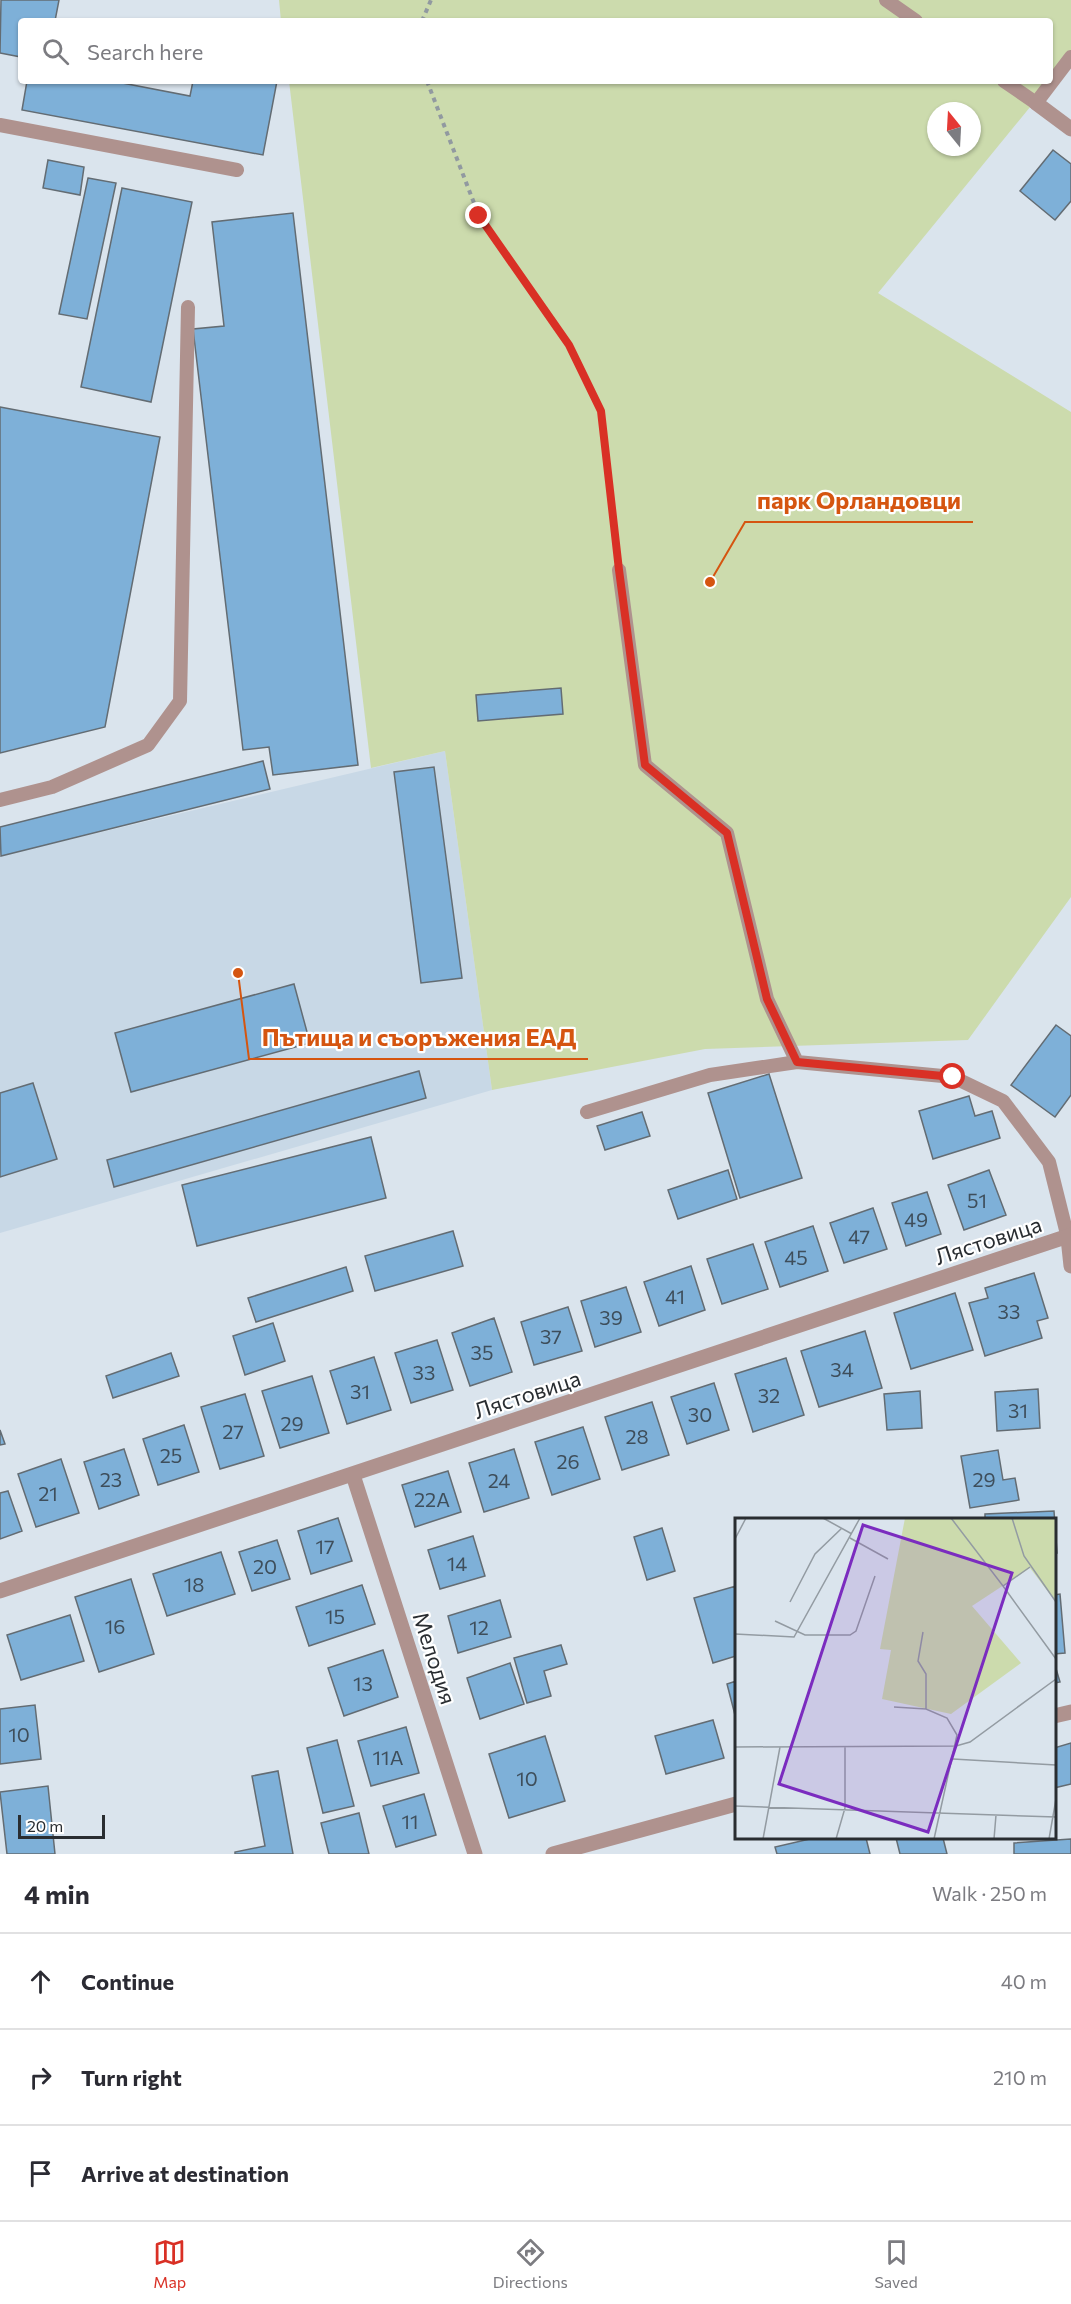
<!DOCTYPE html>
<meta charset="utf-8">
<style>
:root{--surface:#fff;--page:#f2f2f3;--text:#2b2b33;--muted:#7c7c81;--line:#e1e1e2;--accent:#d93025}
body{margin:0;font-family:Commissioner,sans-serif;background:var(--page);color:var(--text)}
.compass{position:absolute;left:927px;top:102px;width:54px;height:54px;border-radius:50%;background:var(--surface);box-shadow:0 2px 4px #0004;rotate:342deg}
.scale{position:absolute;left:18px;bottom:15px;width:87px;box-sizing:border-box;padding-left:6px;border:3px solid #292d31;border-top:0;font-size:16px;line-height:21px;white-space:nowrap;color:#292d31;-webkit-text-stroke:4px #fff;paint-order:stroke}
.stop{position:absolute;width:18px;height:18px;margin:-14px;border:4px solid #d93025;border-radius:50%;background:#fff}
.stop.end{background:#d93025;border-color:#fff;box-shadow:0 2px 6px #0008}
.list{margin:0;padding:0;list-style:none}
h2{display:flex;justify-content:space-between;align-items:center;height:78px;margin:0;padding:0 24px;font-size:26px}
h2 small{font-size:20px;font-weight:400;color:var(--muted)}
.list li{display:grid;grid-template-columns:39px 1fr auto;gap:18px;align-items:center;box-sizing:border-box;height:96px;padding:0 24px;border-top:2px solid var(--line)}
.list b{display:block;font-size:22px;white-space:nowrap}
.list em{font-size:20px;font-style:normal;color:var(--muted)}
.icon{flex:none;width:33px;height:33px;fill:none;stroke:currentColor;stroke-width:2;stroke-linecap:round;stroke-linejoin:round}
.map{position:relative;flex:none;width:1071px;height:1854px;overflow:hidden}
.search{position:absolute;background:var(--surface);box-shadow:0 2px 4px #0004;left:18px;right:18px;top:18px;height:66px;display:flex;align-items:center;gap:15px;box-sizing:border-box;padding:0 21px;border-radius:6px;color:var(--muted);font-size:22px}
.sheet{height:366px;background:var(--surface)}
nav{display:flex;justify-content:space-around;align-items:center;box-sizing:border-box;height:84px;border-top:2px solid var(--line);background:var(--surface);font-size:16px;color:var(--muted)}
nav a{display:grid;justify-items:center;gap:3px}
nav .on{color:var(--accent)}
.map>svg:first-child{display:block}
.built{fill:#c8d8e6}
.green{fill:#ccdbad;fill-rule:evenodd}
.building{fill:#7eb0d8;stroke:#636c73;stroke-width:1.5}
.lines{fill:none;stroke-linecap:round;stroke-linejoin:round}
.path{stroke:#9199a0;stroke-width:4;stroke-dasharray:4.5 4.5;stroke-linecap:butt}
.service{stroke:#af928e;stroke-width:14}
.minor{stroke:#af928e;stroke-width:15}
.route{stroke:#d93025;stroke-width:8}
.labels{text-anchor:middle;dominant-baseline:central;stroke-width:4.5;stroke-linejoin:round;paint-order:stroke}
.number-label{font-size:20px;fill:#3e4e5b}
.street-label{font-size:22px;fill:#292d31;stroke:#fff}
.inset-road{fill:none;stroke:#939ba2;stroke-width:1.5}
.view{fill:#7b2cbf;fill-opacity:0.15;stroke:#7b2cbf;stroke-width:3}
.inset-edge{fill:none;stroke:#292d31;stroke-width:3}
.leader{fill:none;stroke:#d55510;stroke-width:2}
.callout-dot{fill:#d55510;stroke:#fff;stroke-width:2}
.callout-label{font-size:24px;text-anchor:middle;font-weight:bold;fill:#d55510;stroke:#fff;stroke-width:4.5;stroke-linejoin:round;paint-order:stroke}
</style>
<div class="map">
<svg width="1071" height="1854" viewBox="0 0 1071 1854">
<rect width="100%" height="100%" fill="#dae4ed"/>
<path class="built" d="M 445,751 L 492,1090 L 0,1233 L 0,856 Z"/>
<path class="green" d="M 279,0 L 1071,0 L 1071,57 L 878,293 L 1071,412 L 1071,897 L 968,1040 L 705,1049 L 492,1090 L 445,751 L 371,768 L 289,81 L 1050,81 L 1050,21 L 281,21 ZM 936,111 L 972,111 L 972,147 L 936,147 Z"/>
<path class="building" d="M 1,0 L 59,0 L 55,21 L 21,21 L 21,57 L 0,53 Z
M 27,81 L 112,81 L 190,96 L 193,81 L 277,81 L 263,155 L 22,110 Z
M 1053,150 L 1071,164 L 1071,201 L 1055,220 L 1020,191 Z
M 48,160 L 84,167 L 80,195 L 43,188 Z
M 88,178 L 116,183 L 87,319 L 59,314 Z
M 122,188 L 192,202 L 151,402 L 81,387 Z
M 293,213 L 358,765 L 273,775 L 269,747 L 243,750 L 193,329 L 224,326 L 212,222 Z
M 0,407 L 160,437 L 105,727 L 0,753 Z
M 561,688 L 563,714 L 478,721 L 476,695 Z
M 263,761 L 270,789 L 1,856 L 0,827 Z
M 434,767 L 462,978 L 421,983 L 394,772 Z
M 294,984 L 310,1043 L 131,1092 L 115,1033 Z
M 1056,1025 L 1071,1036 L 1071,1095 L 1055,1117 L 1011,1085 Z
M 419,1071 L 426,1098 L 114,1187 L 107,1160 Z
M 769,1074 L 802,1178 L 740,1198 L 708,1093 Z
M 33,1083 L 57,1159 L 0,1177 L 0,1093 Z
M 969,1096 L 975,1116 L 992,1111 L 1000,1138 L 933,1159 L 919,1111 Z
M 642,1112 L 650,1136 L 605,1150 L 597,1126 Z
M 371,1137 L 386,1198 L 197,1246 L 182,1185 Z
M 728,1170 L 737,1199 L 678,1219 L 668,1190 Z
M 989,1170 L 1006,1215 L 964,1230 L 948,1185 Z
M 927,1192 L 941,1234 L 906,1246 L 892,1203 Z
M 873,1208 L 887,1249 L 844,1263 L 830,1223 Z
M 813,1226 L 828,1271 L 780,1287 L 765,1242 Z
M 453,1231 L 463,1266 L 375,1291 L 365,1256 Z
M 753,1244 L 768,1289 L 722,1304 L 707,1259 Z
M 691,1266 L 705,1310 L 659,1326 L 644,1282 Z
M 346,1267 L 353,1291 L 256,1322 L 248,1298 Z
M 1034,1273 L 1048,1318 L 1037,1321 L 1042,1338 L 985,1356 L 969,1303 L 988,1298 L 985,1288 Z
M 626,1287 L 641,1332 L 595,1347 L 581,1301 Z
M 955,1293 L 973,1350 L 911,1369 L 894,1313 Z
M 568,1307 L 582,1351 L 534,1365 L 521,1322 Z
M 494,1318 L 512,1372 L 470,1386 L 452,1333 Z
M 273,1323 L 285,1361 L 245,1375 L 233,1336 Z
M 865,1331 L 882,1388 L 819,1407 L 801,1351 Z
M 437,1340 L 453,1390 L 411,1403 L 395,1353 Z
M 171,1353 L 179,1376 L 113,1398 L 106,1376 Z
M 374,1357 L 391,1410 L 347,1424 L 330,1371 Z
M 786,1358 L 804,1415 L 753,1432 L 735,1374 Z
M 312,1376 L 329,1433 L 280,1448 L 262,1391 Z
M 714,1383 L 729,1430 L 687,1444 L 671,1397 Z
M 1038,1389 L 1040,1428 L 997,1431 L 995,1392 Z
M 920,1391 L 922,1428 L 887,1430 L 884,1394 Z
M 245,1394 L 264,1456 L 220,1469 L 201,1407 Z
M 652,1402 L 669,1455 L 622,1470 L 605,1417 Z
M 184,1425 L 199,1472 L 158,1485 L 143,1439 Z
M 583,1427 L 600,1479 L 552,1495 L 535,1442 Z
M 0,1430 L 5,1444 L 0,1445 Z
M 124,1449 L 139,1495 L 99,1509 L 84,1462 Z
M 514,1449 L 529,1498 L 484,1512 L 469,1463 Z
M 998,1450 L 1003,1480 L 1015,1478 L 1019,1500 L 970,1508 L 961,1456 Z
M 61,1459 L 79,1513 L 36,1527 L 18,1474 Z
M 448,1471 L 461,1512 L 415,1527 L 402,1485 Z
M 8,1491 L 22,1531 L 0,1539 L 0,1493 Z
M 1054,1511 L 1057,1553 L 1054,1553 L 1054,1520 L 985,1520 L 985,1514 Z
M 338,1518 L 352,1561 L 311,1574 L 298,1531 Z
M 662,1528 L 675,1571 L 647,1580 L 634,1537 Z
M 473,1536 L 485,1576 L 440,1589 L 428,1550 Z
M 277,1540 L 290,1579 L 252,1591 L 239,1552 Z
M 221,1552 L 235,1594 L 167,1616 L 153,1574 Z
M 131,1579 L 154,1654 L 99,1672 L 75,1597 Z
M 362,1585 L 375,1624 L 309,1646 L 296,1607 Z
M 736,1586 L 736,1656 L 713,1663 L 694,1598 Z
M 1060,1594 L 1065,1653 L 1054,1654 L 1054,1595 Z
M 500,1600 L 511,1637 L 458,1653 L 448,1616 Z
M 70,1615 L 84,1661 L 21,1680 L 7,1635 Z
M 561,1645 L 567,1664 L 544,1671 L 551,1696 L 527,1703 L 514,1658 Z
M 383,1650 L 398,1697 L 344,1716 L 328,1668 Z
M 1054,1662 L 1060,1682 L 1054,1683 Z
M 510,1663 L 524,1704 L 480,1719 L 467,1678 Z
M 736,1681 L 736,1719 L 727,1684 Z
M 35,1705 L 41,1759 L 0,1764 L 0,1709 Z
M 713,1720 L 724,1758 L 666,1774 L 655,1736 Z
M 406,1727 L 419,1773 L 371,1786 L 358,1741 Z
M 545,1736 L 565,1801 L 509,1818 L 489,1754 Z
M 337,1740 L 354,1806 L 323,1813 L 307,1748 Z
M 1071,1743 L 1071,1784 L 1054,1788 L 1054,1748 Z
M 278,1771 L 293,1854 L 235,1854 L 235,1852 L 265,1846 L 252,1776 Z
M 48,1786 L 55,1854 L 7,1854 L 0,1792 Z
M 424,1794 L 436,1835 L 396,1847 L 383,1806 Z
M 359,1813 L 369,1854 L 329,1854 L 321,1823 Z
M 814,1838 L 866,1838 L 870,1854 L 777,1854 L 775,1847 Z
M 896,1838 L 943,1838 L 947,1854 L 900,1854 Z
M 1071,1839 L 1071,1854 L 1014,1854 L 1014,1843 Z"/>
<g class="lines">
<path class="path" d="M 422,21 L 431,0
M 427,81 L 479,216 L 569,345 L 601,411 L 617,552"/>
<path class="service" d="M 886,0 L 916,21
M 1004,81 L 1036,103 L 1071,57
M 0,125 L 237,170
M 619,570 L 645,765 L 727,833 L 767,999 L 797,1062
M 0,800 L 52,787 L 148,745 L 180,701 L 188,307
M 587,1112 L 710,1075 L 797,1062 L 953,1077 L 1003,1101 L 1049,1162 L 1068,1238"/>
<path class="minor" d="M 1036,103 L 1071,129
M 1068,1238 L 1071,1266
M 353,1475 L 475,1854
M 0,1591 L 1071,1235
M 1054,1716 L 1071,1712
M 553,1854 L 736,1804"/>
</g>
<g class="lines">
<path class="route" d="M 479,216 L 569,345 L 601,411 L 619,570 L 645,765 L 727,833 L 767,999 L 797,1062 L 953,1077"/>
</g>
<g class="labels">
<g class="number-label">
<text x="977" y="1200">51</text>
<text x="916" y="1219">49</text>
<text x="859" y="1236">47</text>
<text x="796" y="1257">45</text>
<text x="675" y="1296">41</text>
<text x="1009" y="1311">33</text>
<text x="611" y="1317">39</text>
<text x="551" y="1336">37</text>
<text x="482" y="1352">35</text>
<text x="842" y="1369">34</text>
<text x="424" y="1372">33</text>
<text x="360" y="1391">31</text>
<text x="769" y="1395">32</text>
<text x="1018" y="1410">31</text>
<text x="700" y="1414">30</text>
<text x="292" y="1423">29</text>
<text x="233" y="1431">27</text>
<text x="637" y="1436">28</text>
<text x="171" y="1455">25</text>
<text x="568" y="1461">26</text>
<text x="111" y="1479">23</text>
<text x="984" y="1479">29</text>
<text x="499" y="1480">24</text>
<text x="48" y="1493">21</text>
<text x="432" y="1499">22А</text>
<text x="325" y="1546">17</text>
<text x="457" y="1563">14</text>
<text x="265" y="1566">20</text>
<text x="194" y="1584">18</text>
<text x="335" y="1616">15</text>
<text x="115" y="1626">16</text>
<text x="479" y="1627">12</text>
<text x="363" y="1683">13</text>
<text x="19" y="1734">10</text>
<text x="388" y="1757">11А</text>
<text x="527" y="1778">10</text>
<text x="410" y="1821">11</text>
</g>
<g class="street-label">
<text transform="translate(988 1240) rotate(-18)">Лястовица</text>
<text transform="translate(527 1394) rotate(-18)">Лястовица</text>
<text transform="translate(435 1658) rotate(72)">Мелодия</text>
</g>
</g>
<g transform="translate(735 1518)">
<rect width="321" height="321" fill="#dae4ed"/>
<path d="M 170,0 L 321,0 L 321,84 L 295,50 L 237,88 L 286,145 L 216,196 L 147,181 L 156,132 L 145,131 Z" fill="#ccdbad"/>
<path class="inset-road" d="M 88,0 L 117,16M 216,0 L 268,68 L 295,49M 277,0 L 289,38 L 321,84M 115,20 L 153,41M 0,21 L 11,0M 268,68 L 321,141M 55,84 L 80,36 L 107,10M 40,103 L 70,117 L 115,117 L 121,113 L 140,58M 188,114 L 183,143 L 191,156 L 191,191M 0,116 L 59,119 L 125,0M 159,189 L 191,191 L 212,200 L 222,217 L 199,321M 0,229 L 221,228 L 235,224 L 321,161M 218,241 L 321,247M 0,288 L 321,299M 28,321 L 45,229M 101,321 L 110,290 L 110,229M 259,321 L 261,297M 314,321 L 321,281"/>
<path class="view" d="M 128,7 L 277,55 L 193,314 L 44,266 Z"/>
<rect width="321" height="321" class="inset-edge"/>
</g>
<path class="leader" d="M710 582L745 522H973M238 973L249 1059H588"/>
<g class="callout-dot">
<circle cx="710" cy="582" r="6"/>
<circle cx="238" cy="973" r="6"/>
</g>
<g class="callout-label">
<text x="859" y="509">парк Орландовци</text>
<text x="419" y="1046">Пътища и съоръжения ЕАД</text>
</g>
</svg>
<svg class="compass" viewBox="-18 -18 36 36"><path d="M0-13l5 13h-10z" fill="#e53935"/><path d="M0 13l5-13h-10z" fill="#7c7c81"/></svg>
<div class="scale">20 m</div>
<div class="stop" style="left:953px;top:1077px"></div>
<div class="stop end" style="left:479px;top:216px"></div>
<div class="search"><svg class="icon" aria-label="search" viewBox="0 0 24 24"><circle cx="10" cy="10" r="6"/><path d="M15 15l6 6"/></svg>Search here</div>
</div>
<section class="sheet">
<h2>4 min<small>Walk · 250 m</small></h2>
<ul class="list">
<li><svg class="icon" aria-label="ahead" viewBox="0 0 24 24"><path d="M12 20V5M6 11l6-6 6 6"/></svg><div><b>Continue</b></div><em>40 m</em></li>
<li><svg class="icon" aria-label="right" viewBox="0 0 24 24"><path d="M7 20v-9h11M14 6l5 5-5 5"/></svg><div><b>Turn right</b></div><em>210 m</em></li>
<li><svg class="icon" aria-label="arrive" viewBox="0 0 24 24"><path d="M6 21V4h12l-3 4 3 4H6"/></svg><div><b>Arrive at destination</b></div></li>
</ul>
</section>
<nav>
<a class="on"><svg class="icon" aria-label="map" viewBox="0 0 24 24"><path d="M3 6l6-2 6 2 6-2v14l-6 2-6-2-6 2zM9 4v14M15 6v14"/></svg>Map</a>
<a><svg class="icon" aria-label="directions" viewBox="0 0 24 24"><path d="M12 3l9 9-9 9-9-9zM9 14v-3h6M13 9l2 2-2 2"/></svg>Directions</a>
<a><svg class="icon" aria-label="saved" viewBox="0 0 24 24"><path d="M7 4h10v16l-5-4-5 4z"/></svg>Saved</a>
</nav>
